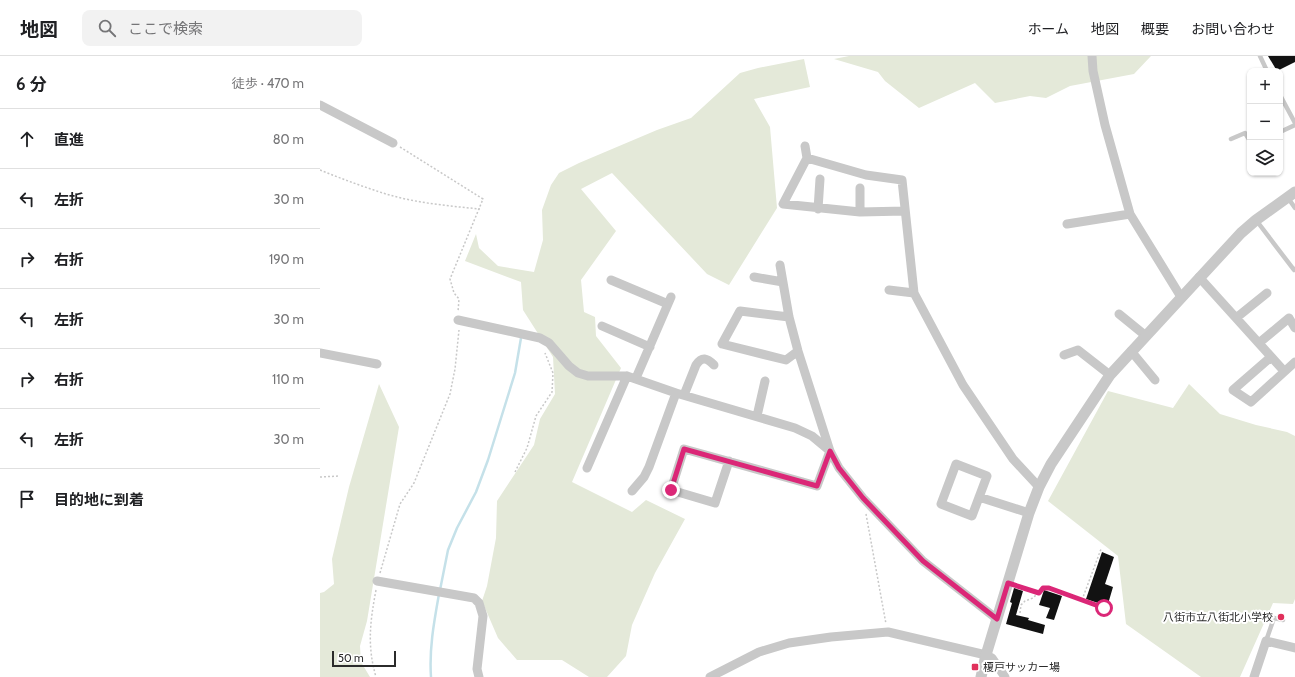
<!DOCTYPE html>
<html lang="ja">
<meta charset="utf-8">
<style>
:root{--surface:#fff;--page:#f2f2f2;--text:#202124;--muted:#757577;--line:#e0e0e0}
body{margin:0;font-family:Cabin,"Noto Sans JP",sans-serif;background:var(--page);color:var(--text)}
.controls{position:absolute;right:12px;top:12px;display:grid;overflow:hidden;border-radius:8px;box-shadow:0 1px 3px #0004}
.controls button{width:36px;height:36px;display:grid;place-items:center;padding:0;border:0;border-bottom:1px solid var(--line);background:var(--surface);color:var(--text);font:20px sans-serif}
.scale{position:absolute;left:12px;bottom:10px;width:64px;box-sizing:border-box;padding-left:4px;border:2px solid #2b2b2b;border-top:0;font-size:11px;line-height:14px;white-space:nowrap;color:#2b2b2b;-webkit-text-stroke:3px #fff;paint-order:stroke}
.stop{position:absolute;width:12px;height:12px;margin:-9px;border:3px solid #db2777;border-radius:50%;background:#fff}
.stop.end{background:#db2777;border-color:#fff;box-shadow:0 1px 4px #0008}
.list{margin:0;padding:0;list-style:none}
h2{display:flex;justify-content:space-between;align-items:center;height:52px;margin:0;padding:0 16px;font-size:17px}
h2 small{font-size:13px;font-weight:400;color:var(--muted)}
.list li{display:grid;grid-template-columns:26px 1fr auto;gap:12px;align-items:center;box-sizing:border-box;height:60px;padding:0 16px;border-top:1px solid var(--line)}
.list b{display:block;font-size:15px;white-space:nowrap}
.list em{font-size:13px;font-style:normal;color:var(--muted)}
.icon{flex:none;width:22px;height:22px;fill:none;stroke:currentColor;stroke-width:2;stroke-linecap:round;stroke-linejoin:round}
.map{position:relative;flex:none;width:975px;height:621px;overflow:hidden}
header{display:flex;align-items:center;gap:24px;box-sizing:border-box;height:56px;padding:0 20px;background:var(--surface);border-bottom:1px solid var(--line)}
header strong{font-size:19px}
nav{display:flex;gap:22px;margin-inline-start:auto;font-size:14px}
.search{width:280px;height:36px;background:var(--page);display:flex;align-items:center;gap:10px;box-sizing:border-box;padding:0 14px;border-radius:8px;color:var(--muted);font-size:15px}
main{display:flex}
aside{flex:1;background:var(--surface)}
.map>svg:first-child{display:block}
.green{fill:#e4e9d9}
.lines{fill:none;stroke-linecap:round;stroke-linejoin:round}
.stream{stroke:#c5e1e9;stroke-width:2.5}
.building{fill:#121212}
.path{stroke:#c8c8c8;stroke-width:1.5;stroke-dasharray:2 2;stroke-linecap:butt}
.service{stroke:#c8c8c8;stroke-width:4.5}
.minor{stroke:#c8c8c8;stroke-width:9}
.tertiary{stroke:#c8c8c8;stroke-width:11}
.route{stroke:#db2777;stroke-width:5}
.poi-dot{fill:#e0305b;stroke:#fff;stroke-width:1.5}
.labels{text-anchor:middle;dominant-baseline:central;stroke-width:4;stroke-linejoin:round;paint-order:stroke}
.poi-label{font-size:11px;fill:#2b2b2b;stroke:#fff;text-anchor:end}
</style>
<header>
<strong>地図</strong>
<div class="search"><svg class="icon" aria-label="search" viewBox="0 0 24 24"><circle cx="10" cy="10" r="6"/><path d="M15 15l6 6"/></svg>ここで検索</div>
<nav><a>ホーム</a><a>地図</a><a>概要</a><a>お問い合わせ</a></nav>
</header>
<main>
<aside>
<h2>6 分<small>徒歩 · 470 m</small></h2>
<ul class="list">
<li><svg class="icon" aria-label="ahead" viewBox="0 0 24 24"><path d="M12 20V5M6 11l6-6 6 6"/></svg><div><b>直進</b></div><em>80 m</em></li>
<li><svg class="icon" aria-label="left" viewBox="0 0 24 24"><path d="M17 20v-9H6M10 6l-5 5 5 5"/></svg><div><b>左折</b></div><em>30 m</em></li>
<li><svg class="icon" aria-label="right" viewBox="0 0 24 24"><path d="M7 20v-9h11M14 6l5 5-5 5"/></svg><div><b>右折</b></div><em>190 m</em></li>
<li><svg class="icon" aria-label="left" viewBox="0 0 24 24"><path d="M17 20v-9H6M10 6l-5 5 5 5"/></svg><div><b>左折</b></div><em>30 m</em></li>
<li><svg class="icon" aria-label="right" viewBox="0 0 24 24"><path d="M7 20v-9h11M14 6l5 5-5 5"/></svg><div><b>右折</b></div><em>110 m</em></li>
<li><svg class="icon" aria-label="left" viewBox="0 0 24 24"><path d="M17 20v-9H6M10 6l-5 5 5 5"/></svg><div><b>左折</b></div><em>30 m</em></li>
<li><svg class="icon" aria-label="arrive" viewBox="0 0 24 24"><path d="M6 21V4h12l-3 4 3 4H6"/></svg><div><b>目的地に到着</b></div></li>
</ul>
</aside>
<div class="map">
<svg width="975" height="621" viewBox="0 0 975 621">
<rect width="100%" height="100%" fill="#fff"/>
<path class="green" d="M 529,0 L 831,0 L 814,18 L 750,30 L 726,42 L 710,40 L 675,47 L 655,27 L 599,52 L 565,25 L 558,16 L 514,3 Z
M 484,3 L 490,31 L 434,43 L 450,71 L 457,152 L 409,229 L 387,218 L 292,117 L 261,133 L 296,175 L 261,224 L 264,256 L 275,261 L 276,280 L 301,312 L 252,426 L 312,456 L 326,444 L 365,463 L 335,517 L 312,569 L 306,600 L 287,621 L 269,621 L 242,604 L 197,604 L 178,582 L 162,545 L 167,530 L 176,482 L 177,445 L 214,389 L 220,363 L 235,338 L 233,301 L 203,254 L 201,226 L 145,205 L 156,178 L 159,192 L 178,210 L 214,216 L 223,184 L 222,154 L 231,129 L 239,117 L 259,107 L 337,74 L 371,62 L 420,17 L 438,12 Z
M 59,328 L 79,371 L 47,565 L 40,590 L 41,606 L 50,621 L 0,621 L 0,537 L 4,536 L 14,528 L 12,503 L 29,431 Z
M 869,328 L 900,358 L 936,369 L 967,376 L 975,380 L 975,543 L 973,548 L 953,547 L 920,621 L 881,621 L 806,568 L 798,500 L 728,445 L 788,335 L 853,352 Z"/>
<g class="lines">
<path class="stream" d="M 120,534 L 128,494 L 137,472 L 156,436 L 168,404 L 195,317 L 201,282
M 111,621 C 109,593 114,566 119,538"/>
</g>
<path class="building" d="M 948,0 L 975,0 L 975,6 L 957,15 Z
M 782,496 L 794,501 L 785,528 L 793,531 L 788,548 L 779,545 L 778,547 L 766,543 Z
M 694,532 L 703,535 L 696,559 L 709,562 L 708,564 L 725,569 L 723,578 L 686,568 L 692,547 L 690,546 Z
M 724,534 L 742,540 L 734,564 L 726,562 L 730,552 L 719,549 Z"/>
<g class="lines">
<path class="path" d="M 80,91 L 163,143 L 130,223 L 134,237 L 139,243 L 138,256
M 0,114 C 22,123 44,131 66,138 C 96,147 129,150 160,153
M 195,416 L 207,392 L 216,360 L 232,336 L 233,317 L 225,297
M 0,421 L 20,420
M 546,458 L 566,568
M 60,517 L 80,448 L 94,427 L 130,338 L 135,313 L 139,274
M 698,530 L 719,537
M 56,534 C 50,566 47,590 56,621
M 762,544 L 781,493
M 700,557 L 701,549 L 705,545 L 713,542 L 723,532 L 729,532 L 783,552"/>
<path class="service" d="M 940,0 L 947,15
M 960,39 L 975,67
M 960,76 L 975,69
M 911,83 L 925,77 L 930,85
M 968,142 L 975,152
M 936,164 L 974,214 L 975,213
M 946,585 L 954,562 L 963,564"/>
<path class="minor" d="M 772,0 L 773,15 L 785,69 L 810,158 L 861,241
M 0,49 L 73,87
M 485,90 L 487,102 L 463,148 L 540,156 L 585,155
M 487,102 L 546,119 L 582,124 L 594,237 L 643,329 L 693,403 L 719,431
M 540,132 L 540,156
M 498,153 L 500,123
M 747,168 L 810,158
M 460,209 L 469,261 L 478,295 L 510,395 L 519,412 L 543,442 L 603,505 L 677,563
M 434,221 L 463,226
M 879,221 L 964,315
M 291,224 L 348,248
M 569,234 L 594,237
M 799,258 L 826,280
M 469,261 L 420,255 L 402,288 L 466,304 L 478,295
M 916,262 L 947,237
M 138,264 L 220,282 L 229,287 L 249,310 L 258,317 L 268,320 L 307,320 L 356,337 L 475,372 L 492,380 L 510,395 L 497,430 L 364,393 L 351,434 L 395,447 L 409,405
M 282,270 L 330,291
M 939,287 L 969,262 L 975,272
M 811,295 L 835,324
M 0,297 L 57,308
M 744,299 L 758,294 L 790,319
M 951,301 L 913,334 L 931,346 L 975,306
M 316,322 L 351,241
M 364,339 L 376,309 C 382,300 387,302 394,309
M 437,360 L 445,325
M 636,408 L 667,420 L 652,460 L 621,448 Z
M 267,412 L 307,320
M 312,435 L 324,421 L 329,411 L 356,337
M 659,441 L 709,457
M 57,525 L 154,542 L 159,547 L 163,560 L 157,613 L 159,621
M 390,621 L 439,596 L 469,587 L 511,581 L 568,576 L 666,599 L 672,602 L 685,621
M 934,621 L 946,585 L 975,592"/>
<path class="tertiary" d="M 661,621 L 666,599 L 709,457 L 719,431 L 731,408 L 790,319 L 921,177 L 936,164 L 975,136"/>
</g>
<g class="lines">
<path class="route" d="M 351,434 L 364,393 L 497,430 L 510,395 L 519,412 L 543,442 L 603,505 L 677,563 L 688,527 L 719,537 L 723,532 L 729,532 L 784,552"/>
</g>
<g class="poi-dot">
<circle cx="961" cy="561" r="4"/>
<rect x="651" y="607" width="8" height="8" rx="2"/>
</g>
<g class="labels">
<g class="poi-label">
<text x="953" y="561">八街市立八街北小学校</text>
<text x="663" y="611" text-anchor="start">榎戸サッカー場</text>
</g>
</g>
</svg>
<div class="controls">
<button>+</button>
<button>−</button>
<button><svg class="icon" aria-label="layers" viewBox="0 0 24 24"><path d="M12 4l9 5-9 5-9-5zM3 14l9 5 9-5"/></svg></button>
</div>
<div class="scale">50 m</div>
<div class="stop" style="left:784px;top:552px"></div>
<div class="stop end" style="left:351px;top:434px"></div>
</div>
</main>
